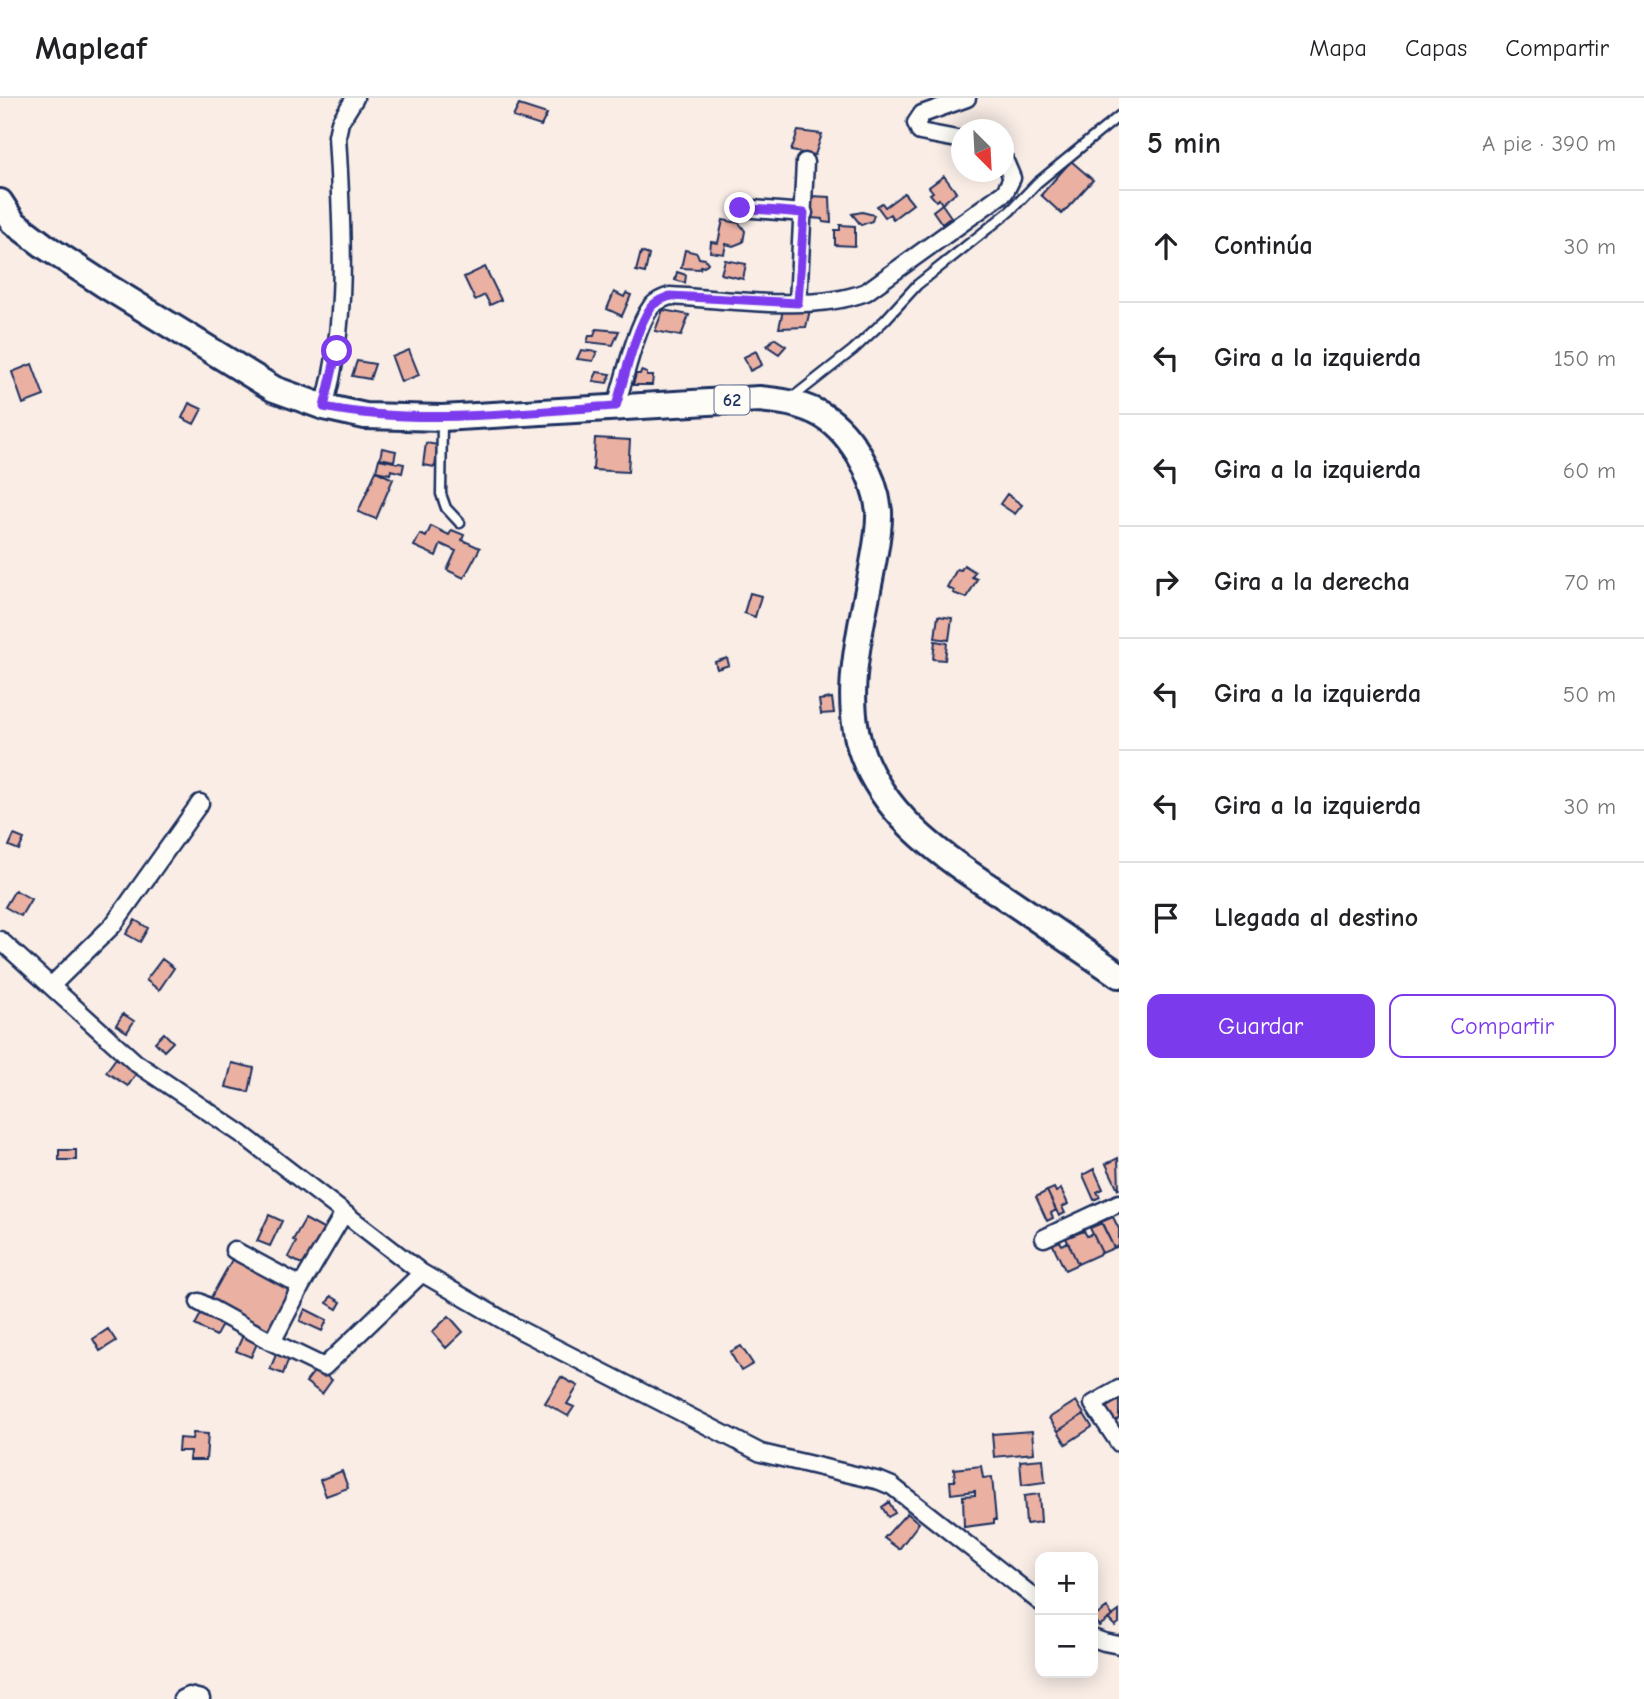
<!DOCTYPE html>
<html lang="es">
<meta charset="utf-8">
<style>
:root{--surface:#fff;--page:#f6f6f6;--text:#202124;--muted:#757577;--line:#e0e0e0;--accent:#7c3aed}
body{margin:0;font-family:"Comic Neue",sans-serif;background:var(--page);color:var(--text)}
.controls{position:absolute;right:21px;bottom:21px;display:grid;overflow:hidden;border-radius:14px;box-shadow:0 4px 18px #0003}
.controls button{width:63px;height:63px;display:grid;place-items:center;padding:0;border:0;border-bottom:2px solid var(--line);background:var(--surface);color:var(--text);font:35px sans-serif}
.compass{position:absolute;left:951px;top:21px;width:63px;height:63px;border-radius:50%;background:var(--surface);box-shadow:0 4px 18px #0003;rotate:156deg}
.stop{position:absolute;width:21px;height:21px;margin:-16px;border:5px solid #7c3aed;border-radius:50%;background:#fff}
.stop.end{background:#7c3aed;border-color:#fff;box-shadow:0 2px 7px #0008}
.list{margin:0;padding:0;list-style:none}
h2{display:flex;justify-content:space-between;align-items:center;height:91px;margin:0;padding:0 28px;font-size:30px}
h2 small{font-size:23px;font-weight:400;color:var(--muted)}
.list li{display:grid;grid-template-columns:46px 1fr auto;gap:21px;align-items:center;box-sizing:border-box;height:112px;padding:0 28px;border-top:2px solid var(--line)}
.list b{display:block;font-size:26px;white-space:nowrap}
.list em{font-size:23px;font-style:normal;color:var(--muted)}
.actions{display:flex;gap:14px;padding:21px 28px}
.actions a{flex:1;padding:16px 0;border:2px solid var(--accent);border-radius:14px;text-align:center;font-size:24px;color:var(--accent)}
.actions .main{background:var(--accent);color:#fff}
.icon{flex:none;width:38px;height:38px;fill:none;stroke:currentColor;stroke-width:2;stroke-linecap:round;stroke-linejoin:round}
.map{position:relative;flex:none;width:1119px;height:1601px;overflow:hidden}
header{display:flex;align-items:center;gap:42px;box-sizing:border-box;height:98px;padding:0 35px;background:var(--surface);border-bottom:2px solid var(--line)}
header strong{font-size:33px}
nav{display:flex;gap:38px;margin-inline-start:auto;font-size:24px}
main{display:flex}
aside{flex:1;background:var(--surface)}
.map>svg:first-child{display:block}
.building{fill:#eab1a3;stroke:#1b2f5e;stroke-width:2}
.lines{fill:none;stroke-linecap:round;stroke-linejoin:round}
.service-casing{stroke:#1b2f5e;stroke-width:13}
.minor-casing{stroke:#1b2f5e;stroke-width:21}
.primary-casing{stroke:#1b2f5e;stroke-width:30}
.service{stroke:#fdfcf7;stroke-width:8}
.minor{stroke:#fdfcf7;stroke-width:16}
.primary{stroke:#fdfcf7;stroke-width:24}
.route{stroke:#7c3aed;stroke-width:9}
.labels{text-anchor:middle;dominant-baseline:central;stroke-width:6;stroke-linejoin:round;paint-order:stroke}
.shield{fill:#fdfcf7;stroke:#5f6c8c;stroke-width:2}
.shield-label{font-size:18px;font-weight:bold;fill:#1b2f5e}
</style>
<header>
<strong>Mapleaf</strong>
<nav><a>Mapa</a><a>Capas</a><a>Compartir</a></nav>
</header>
<main>
<div class="map">
<svg width="1119" height="1601" viewBox="0 0 1119 1601">
<rect width="100%" height="100%" fill="#f9ede6"/>
<filter id="ink" filterUnits="userSpaceOnUse"><feTurbulence type="fractalNoise" baseFrequency=".0143" numOctaves="2"/><feDisplacementMap in="SourceGraphic" scale="14" xChannelSelector="R" yChannelSelector="G"/><feConvolveMatrix kernelMatrix="1 2 1 2 8 2 1 2 1" color-interpolation-filters="sRGB"/></filter>
<g filter="url(#ink)">
<path class="building" d="M 519,7 L 547,16 L 541,28 L 513,19 Z
M 798,33 L 822,36 L 815,57 L 791,53 Z
M 1071,63 L 1093,82 L 1062,116 L 1041,97 Z
M 944,78 L 956,94 L 942,106 L 939,101 L 936,103 L 930,96 L 933,94 L 929,89 Z
M 904,95 L 913,106 L 893,121 L 890,116 L 885,119 L 877,108 L 882,105 L 885,109 Z
M 810,98 L 830,99 L 831,125 L 823,124 L 823,121 L 811,120 Z
M 942,106 L 951,119 L 942,126 L 933,113 Z
M 862,114 L 874,117 L 872,123 L 861,127 L 852,116 Z
M 723,122 L 739,125 L 743,130 L 745,133 L 743,144 L 733,148 L 726,146 L 724,156 L 710,154 L 711,144 L 718,145 Z
M 840,127 L 855,128 L 855,148 L 835,147 L 835,132 L 840,132 Z
M 685,152 L 697,155 L 699,160 L 705,161 L 708,165 L 704,169 L 701,168 L 700,171 L 681,170 Z
M 641,154 L 649,157 L 645,175 L 636,173 Z
M 725,162 L 746,166 L 743,181 L 721,176 Z
M 485,169 L 501,202 L 490,207 L 485,197 L 475,202 L 464,179 Z
M 677,174 L 686,177 L 685,185 L 675,182 Z
M 614,194 L 624,199 L 626,195 L 631,197 L 622,218 L 607,211 Z
M 663,212 L 689,217 L 681,238 L 655,233 Z
M 783,212 L 810,212 L 806,229 L 779,230 Z
M 596,231 L 619,233 L 613,247 L 587,244 L 589,238 L 594,238 Z
M 774,240 L 786,248 L 779,256 L 767,248 Z
M 409,252 L 419,277 L 401,284 L 392,259 Z
M 581,252 L 597,254 L 593,263 L 577,261 Z
M 756,253 L 762,267 L 750,273 L 744,259 Z
M 357,263 L 375,266 L 370,281 L 352,278 Z
M 32,266 L 44,298 L 23,306 L 12,274 Z
M 641,273 L 647,275 L 647,278 L 653,278 L 652,287 L 633,287 L 636,276 L 640,276 Z
M 597,274 L 611,276 L 607,285 L 593,283 Z
M 189,305 L 202,311 L 194,326 L 182,320 Z
M 595,340 L 630,342 L 628,374 L 593,372 Z
M 426,345 L 438,347 L 435,369 L 423,367 Z
M 382,350 L 396,353 L 394,363 L 380,360 Z
M 379,361 L 404,366 L 402,375 L 391,372 L 390,376 L 376,373 Z
M 376,373 L 393,381 L 376,421 L 358,414 Z
M 1007,396 L 1022,407 L 1015,416 L 1000,406 Z
M 431,428 L 449,437 L 452,432 L 464,437 L 462,442 L 480,450 L 464,480 L 447,472 L 456,453 L 441,446 L 436,458 L 414,448 L 420,436 L 426,439 Z
M 964,467 L 975,474 L 972,479 L 977,481 L 967,500 L 953,495 L 954,493 L 947,489 L 957,471 L 961,472 Z
M 750,495 L 761,498 L 755,519 L 744,515 Z
M 938,518 L 952,520 L 949,542 L 935,540 Z
M 935,543 L 947,545 L 945,562 L 933,561 Z
M 727,560 L 729,567 L 717,571 L 715,564 Z
M 832,600 L 834,615 L 821,616 L 819,602 Z
M 14,737 L 24,741 L 19,752 L 9,748 Z
M 15,792 L 31,801 L 21,818 L 5,809 Z
M 135,822 L 148,830 L 140,844 L 126,836 Z
M 162,861 L 174,870 L 159,892 L 146,882 Z
M 123,916 L 134,923 L 127,934 L 116,927 Z
M 164,935 L 173,944 L 164,953 L 155,944 Z
M 116,960 L 137,974 L 128,988 L 106,974 Z
M 232,965 L 254,970 L 249,994 L 226,989 Z
M 59,1052 L 76,1052 L 76,1062 L 59,1062 Z
M 1118,1060 L 1119,1091 L 1118,1091 L 1106,1066 Z
M 1094,1071 L 1103,1091 L 1097,1094 L 1100,1099 L 1094,1102 L 1083,1077 Z
M 1054,1090 L 1056,1094 L 1061,1091 L 1068,1106 L 1062,1109 L 1065,1115 L 1059,1118 L 1047,1093 Z
M 1047,1093 L 1056,1112 L 1051,1115 L 1053,1120 L 1047,1123 L 1036,1099 Z
M 269,1117 L 282,1123 L 270,1148 L 257,1143 Z
M 1113,1119 L 1119,1131 L 1119,1148 L 1114,1150 L 1101,1124 Z
M 305,1121 L 325,1132 L 305,1168 L 288,1159 L 296,1144 L 293,1142 Z
M 1102,1125 L 1114,1150 L 1102,1155 L 1090,1130 Z
M 1084,1133 L 1087,1138 L 1093,1136 L 1102,1155 L 1078,1166 L 1066,1140 Z
M 1059,1142 L 1062,1147 L 1068,1144 L 1078,1166 L 1065,1172 L 1052,1145 Z
M 234,1158 L 297,1193 L 273,1235 L 210,1201 Z
M 331,1198 L 341,1204 L 337,1211 L 327,1205 Z
M 305,1211 L 327,1222 L 322,1233 L 300,1223 Z
M 203,1212 L 224,1223 L 216,1238 L 195,1227 Z
M 449,1218 L 463,1234 L 446,1250 L 432,1234 Z
M 108,1231 L 116,1243 L 100,1253 L 93,1241 Z
M 244,1235 L 259,1241 L 251,1259 L 236,1253 Z
M 741,1248 L 753,1266 L 741,1273 L 730,1254 Z
M 278,1252 L 290,1257 L 283,1276 L 270,1271 Z
M 316,1271 L 332,1282 L 322,1296 L 306,1284 Z
M 561,1279 L 578,1288 L 567,1306 L 574,1309 L 568,1318 L 545,1305 Z
M 1119,1302 L 1119,1320 L 1111,1326 L 1101,1312 Z
M 1076,1303 L 1084,1316 L 1058,1333 L 1049,1320 Z
M 1084,1316 L 1092,1329 L 1066,1346 L 1058,1333 Z
M 1032,1333 L 1034,1355 L 994,1359 L 992,1336 Z
M 193,1335 L 208,1336 L 206,1362 L 189,1362 L 190,1353 L 178,1353 L 179,1340 L 192,1341 Z
M 1043,1361 L 1045,1384 L 1022,1387 L 1020,1363 Z
M 981,1368 L 983,1380 L 992,1379 L 996,1422 L 994,1422 L 994,1425 L 964,1429 L 963,1398 L 975,1397 L 975,1393 L 951,1396 L 950,1383 L 955,1383 L 954,1371 Z
M 342,1373 L 348,1390 L 326,1398 L 320,1382 Z
M 1039,1396 L 1041,1424 L 1026,1426 L 1024,1398 Z
M 889,1404 L 895,1415 L 888,1419 L 882,1409 Z
M 907,1415 L 919,1425 L 899,1451 L 884,1440 Z
M 1107,1510 L 1113,1518 L 1099,1528 L 1093,1520 Z
M 1119,1513 L 1119,1525 L 1115,1528 L 1108,1521 Z"/>
<g class="lines">
<defs>
<path id="service" d="M 792,300 L 853,252 L 885,222 L 917,187 L 1010,113 L 1037,85 L 1119,18
M 442,323 L 441,396 L 446,410 L 460,425"/>
<path id="minor" d="M 962,42 L 920,34 L 916,25 L 922,16 L 967,0
M 740,110 L 804,115
M 798,205 L 805,64
M 616,308 C 624,282 636,229 651,209 C 656,203 662,201 670,198 C 728,201 812,215 866,194 L 1005,94 L 1012,80 L 1004,61
M 324,309 C 349,222 342,128 337,38 L 340,24 L 355,0
M 0,842 L 136,965 L 243,1037 L 422,1175 L 522,1233 L 761,1355 L 880,1383 L 892,1388 L 1040,1504
M 51,888 L 113,827 L 200,705
M 1044,1140 L 1119,1105
M 234,1152 L 301,1188
M 199,1204 L 272,1244 L 324,1269 L 422,1175
M 272,1244 L 301,1188 L 344,1115
M 1119,1291 L 1093,1306 L 1119,1345
M 1093,1540 L 1104,1544 L 1119,1547
M 182,1601 L 189,1598 L 201,1601"/>
<path id="primary" d="M 0,104 L 13,124 L 46,149 L 103,186 L 274,291 L 324,309 L 365,318 L 442,320 L 759,301 C 779,303 798,305 816,314 C 849,329 875,377 879,413 C 880,432 875,453 872,471 C 861,532 839,605 866,665 C 894,729 954,765 1009,802 C 1046,827 1082,852 1119,877"/>
</defs>
<use href="#service" class="service-casing"/>
<use href="#minor" class="minor-casing"/>
<use href="#primary" class="primary-casing"/>
<use href="#service" class="service"/>
<use href="#minor" class="minor"/>
<use href="#primary" class="primary"/>
</g>
</g>
<g class="lines" filter="url(#ink)">
<path class="route" d="M 337,253 L 324,309 C 420,328 519,314 616,308 C 624,282 636,229 651,209 C 656,203 662,201 670,198 L 798,205 L 804,115 L 740,110"/>
</g>
<g class="labels">
<rect class="shield" x="714.5" y="287.5" width="35" height="29" rx="5"/>
<g class="shield-label">
<text x="732" y="302">62</text>
</g>
</g>
</svg>
<div class="controls">
<button>+</button>
<button>−</button>
</div>
<svg class="compass" viewBox="-18 -18 36 36"><path d="M0-13l5 13h-10z" fill="#e53935"/><path d="M0 13l5-13h-10z" fill="#757577"/></svg>
<div class="stop" style="left:337px;top:253px"></div>
<div class="stop end" style="left:740px;top:110px"></div>
</div>
<aside>
<h2>5 min<small>A pie · 390 m</small></h2>
<ul class="list">
<li><svg class="icon" aria-label="ahead" viewBox="0 0 24 24"><path d="M12 20V5M6 11l6-6 6 6"/></svg><div><b>Continúa</b></div><em>30 m</em></li>
<li><svg class="icon" aria-label="left" viewBox="0 0 24 24"><path d="M17 20v-9H6M10 6l-5 5 5 5"/></svg><div><b>Gira a la izquierda</b></div><em>150 m</em></li>
<li><svg class="icon" aria-label="left" viewBox="0 0 24 24"><path d="M17 20v-9H6M10 6l-5 5 5 5"/></svg><div><b>Gira a la izquierda</b></div><em>60 m</em></li>
<li><svg class="icon" aria-label="right" viewBox="0 0 24 24"><path d="M7 20v-9h11M14 6l5 5-5 5"/></svg><div><b>Gira a la derecha</b></div><em>70 m</em></li>
<li><svg class="icon" aria-label="left" viewBox="0 0 24 24"><path d="M17 20v-9H6M10 6l-5 5 5 5"/></svg><div><b>Gira a la izquierda</b></div><em>50 m</em></li>
<li><svg class="icon" aria-label="left" viewBox="0 0 24 24"><path d="M17 20v-9H6M10 6l-5 5 5 5"/></svg><div><b>Gira a la izquierda</b></div><em>30 m</em></li>
<li><svg class="icon" aria-label="arrive" viewBox="0 0 24 24"><path d="M6 21V4h12l-3 4 3 4H6"/></svg><div><b>Llegada al destino</b></div></li>
</ul>
<div class="actions"><a class="main">Guardar</a><a>Compartir</a></div>
</aside>
</main>
